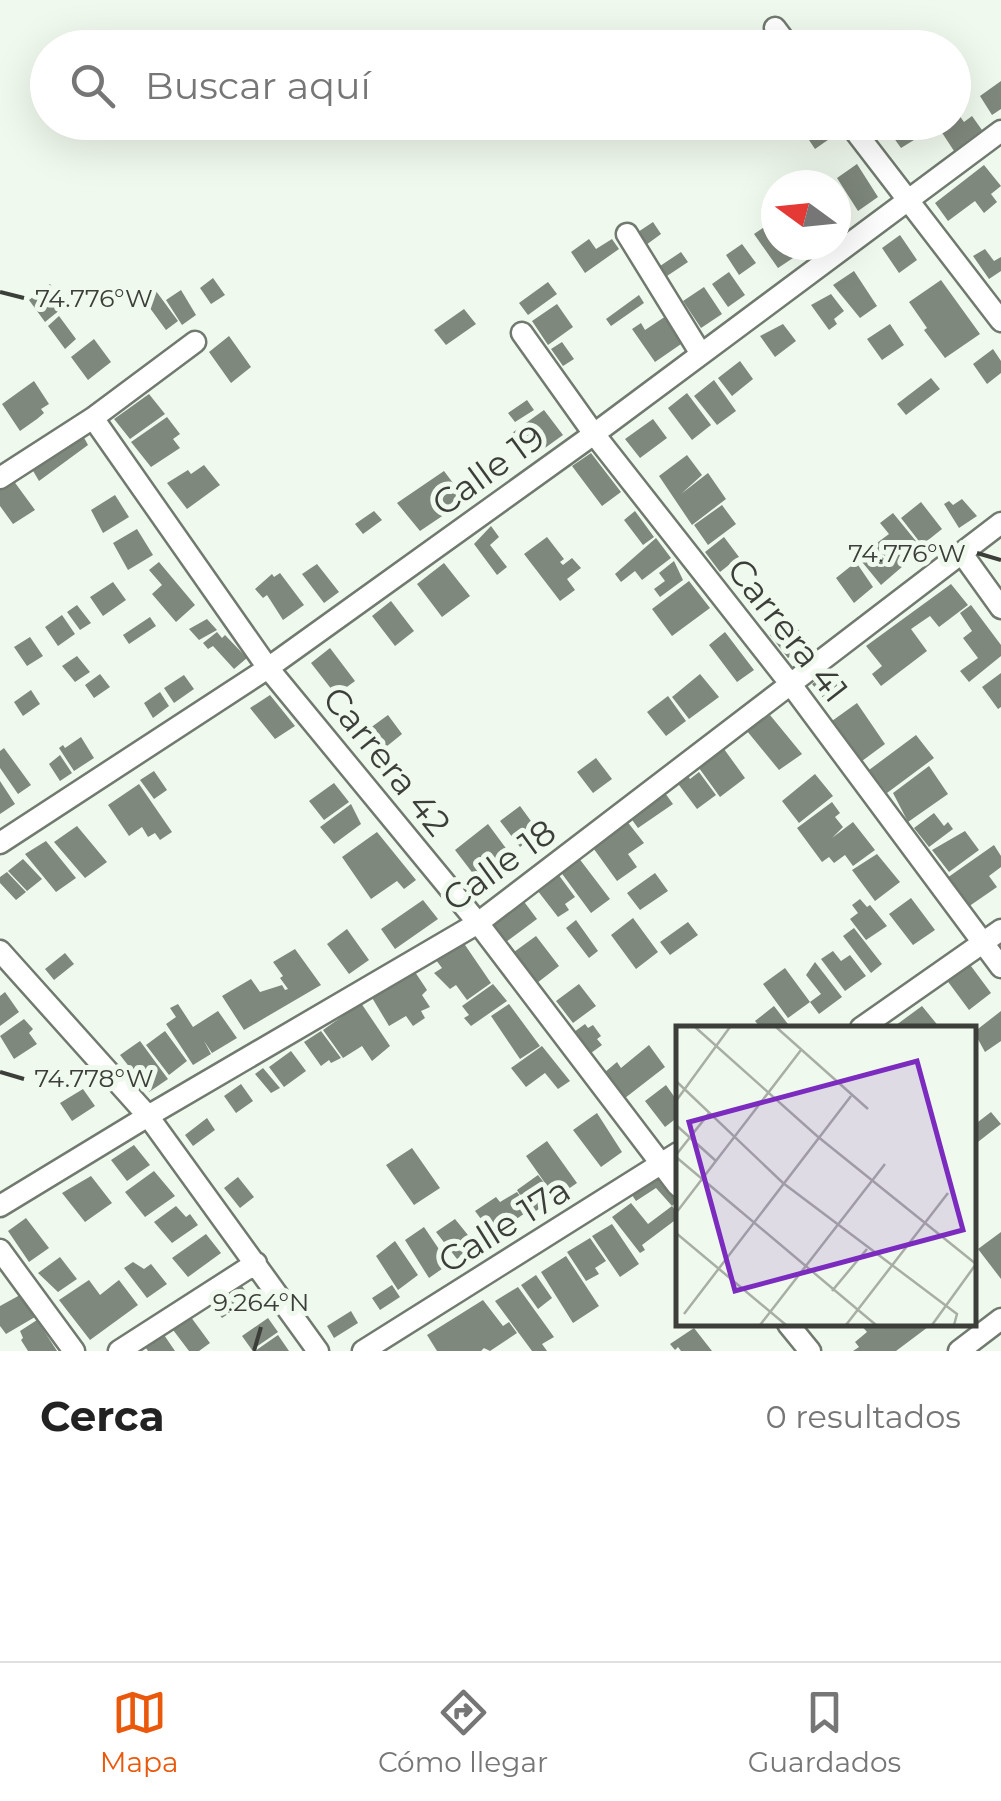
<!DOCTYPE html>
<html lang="es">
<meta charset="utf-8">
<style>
:root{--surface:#fff;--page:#f6f6f6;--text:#222;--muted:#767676;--line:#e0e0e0;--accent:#ea580c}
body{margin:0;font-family:Montserrat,sans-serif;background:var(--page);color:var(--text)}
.compass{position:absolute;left:761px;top:170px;width:90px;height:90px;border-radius:50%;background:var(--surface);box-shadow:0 10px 40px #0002;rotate:285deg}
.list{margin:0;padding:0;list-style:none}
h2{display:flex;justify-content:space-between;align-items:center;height:130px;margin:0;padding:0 40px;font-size:42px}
h2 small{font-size:32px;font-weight:400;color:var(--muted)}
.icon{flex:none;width:55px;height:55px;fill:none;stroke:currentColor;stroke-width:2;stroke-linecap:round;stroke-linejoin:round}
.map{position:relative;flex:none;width:1001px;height:1351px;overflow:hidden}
.search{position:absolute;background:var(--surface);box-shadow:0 10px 40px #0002;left:30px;right:30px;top:30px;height:110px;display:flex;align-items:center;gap:25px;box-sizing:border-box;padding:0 35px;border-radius:55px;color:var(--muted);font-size:38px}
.sheet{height:310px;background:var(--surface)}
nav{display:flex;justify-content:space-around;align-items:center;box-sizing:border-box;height:140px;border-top:2px solid var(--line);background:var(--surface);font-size:28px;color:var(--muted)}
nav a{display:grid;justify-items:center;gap:5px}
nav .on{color:var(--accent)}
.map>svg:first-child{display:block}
.building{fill:#7f887d}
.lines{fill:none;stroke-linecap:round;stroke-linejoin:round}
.minor-casing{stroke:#717a6f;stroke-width:25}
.minor{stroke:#fff;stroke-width:20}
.ticks{fill:none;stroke:#3b3e39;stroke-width:4}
.labels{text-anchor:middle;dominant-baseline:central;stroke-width:10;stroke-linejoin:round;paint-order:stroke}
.street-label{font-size:35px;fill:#3b3e39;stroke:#f0f9ed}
.inset-road{fill:none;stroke:#a8aea5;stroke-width:2.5}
.view{fill:#7b2cbf;fill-opacity:0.15;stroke:#7b2cbf;stroke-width:5}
.inset-edge{fill:none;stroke:#3b3e39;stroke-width:5}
.ticks-label{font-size:25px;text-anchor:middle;fill:#3b3e39;stroke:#f0f9ed;stroke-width:10;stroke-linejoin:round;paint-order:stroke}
</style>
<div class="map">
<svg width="1001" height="1351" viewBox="0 0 1001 1351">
<rect width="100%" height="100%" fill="#f0f9ed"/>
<path class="building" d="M 1001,81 L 1001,109 L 992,115 L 980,96 Z
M 954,90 L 962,102 L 954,108 L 964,122 L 972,116 L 982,130 L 954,151 L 935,122 L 954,122 Z
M 810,122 L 826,122 L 835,135 L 815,149 L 801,128 Z
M 892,122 L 914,122 L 922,135 L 901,148 L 886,127 Z
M 857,164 L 878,197 L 858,211 L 837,178 Z
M 984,165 L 1001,186 L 991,194 L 997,202 L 984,213 L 975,201 L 948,221 L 935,203 Z
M 776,219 L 776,245 L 799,245 L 795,248 L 799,254 L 778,268 L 754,234 Z
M 653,222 L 661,234 L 646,245 L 638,232 Z
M 900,235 L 917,260 L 899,273 L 882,248 Z
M 589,239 L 596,249 L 612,239 L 619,249 L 585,273 L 571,252 Z
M 742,244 L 756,263 L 739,275 L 726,255 Z
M 985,249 L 994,261 L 1001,257 L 1001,271 L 989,279 L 973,256 Z
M 681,252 L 688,262 L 667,276 L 660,266 Z
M 854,271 L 877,306 L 860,318 L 833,285 Z
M 729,272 L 745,295 L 728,307 L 712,284 Z
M 213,278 L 225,295 L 211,304 L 200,288 Z
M 941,280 L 980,334 L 945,358 L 924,330 L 927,328 L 909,302 Z
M 548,282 L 557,294 L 528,315 L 519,303 Z
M 50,284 L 66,305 L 45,322 L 29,300 Z
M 704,287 L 722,314 L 701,328 L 683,301 Z
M 181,290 L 196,315 L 182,325 L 166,300 Z
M 156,291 L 178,321 L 166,330 L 144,300 Z
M 831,294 L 844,311 L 834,319 L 837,324 L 829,330 L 811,305 Z
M 639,295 L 644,303 L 611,326 L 606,319 Z
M 557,304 L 573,327 L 548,345 L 532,321 Z
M 464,309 L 476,324 L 446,345 L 434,330 Z
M 59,316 L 76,339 L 65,349 L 48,326 Z
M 666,316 L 684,342 L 655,362 L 632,329 L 641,323 L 645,330 Z
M 783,324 L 796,341 L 775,357 L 760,336 Z
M 890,324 L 904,345 L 882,360 L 867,339 Z
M 229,336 L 251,367 L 231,383 L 209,352 Z
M 94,339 L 111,362 L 88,380 L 71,357 Z
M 562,342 L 574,359 L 563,366 L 551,349 Z
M 993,349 L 1001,361 L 1001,373 L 987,384 L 973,364 Z
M 740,361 L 753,379 L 732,396 L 718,378 Z
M 931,378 L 940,389 L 906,415 L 897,404 Z
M 714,380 L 736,411 L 717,425 L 694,396 Z
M 34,381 L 49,404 L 41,409 L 44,413 L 37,419 L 20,431 L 2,404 Z
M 687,393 L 711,425 L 692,440 L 668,408 Z
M 149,394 L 165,414 L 130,439 L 114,419 Z
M 527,400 L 534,410 L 515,422 L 508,413 Z
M 544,410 L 563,435 L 531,458 L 512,433 Z
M 167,417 L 180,434 L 173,439 L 180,448 L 151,467 L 131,442 Z
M 653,419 L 667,438 L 640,458 L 625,439 Z
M 81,432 L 88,445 L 39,481 L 32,469 Z
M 591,453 L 621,492 L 602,506 L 572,466 Z
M 687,455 L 702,475 L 681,494 L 708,473 L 726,499 L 692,525 L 659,476 Z
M 204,465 L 220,485 L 187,509 L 167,483 L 188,470 L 191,474 Z
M 444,471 L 456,487 L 466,479 L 474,489 L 464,497 L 466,500 L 420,531 L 397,503 Z
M 13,480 L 35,510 L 13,524 L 0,506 L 0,489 Z
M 115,495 L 129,517 L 103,533 L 91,510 Z
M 962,499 L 977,516 L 959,528 L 944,504 L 949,501 L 953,505 Z
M 921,502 L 942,529 L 922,545 L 901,518 Z
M 722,505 L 736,524 L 708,545 L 694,525 Z
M 374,511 L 382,520 L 363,534 L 355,524 Z
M 635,511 L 654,537 L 643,545 L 624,520 Z
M 893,513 L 920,546 L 907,557 L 910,560 L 881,585 L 858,557 L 889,534 L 880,523 Z
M 491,526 L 499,537 L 490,545 L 507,567 L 497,575 L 474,544 Z
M 137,529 L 153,555 L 128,570 L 113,543 Z
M 547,537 L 564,559 L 560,562 L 563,565 L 572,558 L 581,568 L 567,579 L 575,590 L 560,601 L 524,554 Z
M 724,537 L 739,557 L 720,572 L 705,552 Z
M 656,538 L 671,558 L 642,580 L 635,571 L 621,582 L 615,574 Z
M 674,561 L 683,580 L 660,597 L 654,589 L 665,581 L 659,573 Z
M 159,562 L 195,605 L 176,622 L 152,594 L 162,585 L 149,570 Z
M 856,562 L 873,587 L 854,603 L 836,578 Z
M 444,563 L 470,596 L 442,617 L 417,584 Z
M 317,564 L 339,592 L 324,603 L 302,574 Z
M 280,573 L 304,605 L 283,620 L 267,595 L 263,598 L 255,589 L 272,574 L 274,577 Z
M 689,581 L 710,608 L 672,636 L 652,609 Z
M 113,582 L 126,600 L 103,616 L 90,597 Z
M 951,584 L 968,605 L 939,627 L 930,616 L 911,629 L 927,651 L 881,686 L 872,674 L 882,666 L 866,646 Z
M 391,601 L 414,631 L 395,646 L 372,616 Z
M 77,605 L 91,623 L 80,630 L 67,612 Z
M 971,605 L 1001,645 L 1001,656 L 969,682 L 960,671 L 978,658 L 963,638 L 972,631 L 960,613 Z
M 62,615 L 75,634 L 58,646 L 45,627 Z
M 150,617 L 156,626 L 129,644 L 123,635 Z
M 207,619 L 217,630 L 199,640 L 189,629 Z
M 790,619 L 809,643 L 788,658 L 770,635 Z
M 217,632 L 222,638 L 225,635 L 247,658 L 234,669 L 213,646 L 208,649 L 203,643 Z
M 725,632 L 754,670 L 737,682 L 709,645 Z
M 30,637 L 43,656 L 27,666 L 14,647 Z
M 330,648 L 355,681 L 336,695 L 311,663 Z
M 77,656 L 90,672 L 75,682 L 62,666 Z
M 832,670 L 848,690 L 828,704 L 812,684 Z
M 1001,673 L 1001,707 L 998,709 L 982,687 Z
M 100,674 L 110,687 L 94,698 L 85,685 Z
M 700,674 L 719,697 L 689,719 L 672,697 Z
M 184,675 L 194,689 L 174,703 L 164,688 Z
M 31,690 L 40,704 L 23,716 L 14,702 Z
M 160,692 L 169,706 L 153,718 L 144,703 Z
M 270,695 L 295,726 L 275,739 L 250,708 Z
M 668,696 L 686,721 L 666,736 L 647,712 Z
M 857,703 L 885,744 L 862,761 L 832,721 Z
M 388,715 L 402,734 L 381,751 L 366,731 Z
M 770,715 L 802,754 L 779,770 L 747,731 Z
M 916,735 L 934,758 L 887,793 L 869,770 Z
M 81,737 L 94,758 L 74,771 L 59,748 L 63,745 L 65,748 Z
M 4,748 L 31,785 L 18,794 L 0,768 L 0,751 Z
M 724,749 L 745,778 L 720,797 L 699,768 Z
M 60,755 L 72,773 L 60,781 L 49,764 Z
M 596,758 L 612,779 L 593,793 L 577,772 Z
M 929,766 L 948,794 L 908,822 L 893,793 Z
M 154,771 L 167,790 L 154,799 L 140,780 Z
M 699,772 L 716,795 L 697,809 L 676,781 L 686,773 L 690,779 Z
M 815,774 L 833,796 L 799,823 L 782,801 Z
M 0,781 L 15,804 L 0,814 Z
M 334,783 L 349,802 L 324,820 L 309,801 Z
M 139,784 L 172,832 L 160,840 L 155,833 L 148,837 L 142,827 L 129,836 L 108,805 Z
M 665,793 L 673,804 L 638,828 L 630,817 Z
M 832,802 L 840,813 L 835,817 L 843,827 L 832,838 L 853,822 L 875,850 L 853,866 L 845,855 L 834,863 L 829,857 L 822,862 L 797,828 Z
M 351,804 L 361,824 L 334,844 L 320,827 Z
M 520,806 L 539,832 L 520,847 L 500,821 Z
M 934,813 L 944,826 L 948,822 L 953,829 L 929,847 L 914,828 Z
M 626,820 L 644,843 L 628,854 L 637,867 L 617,881 L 591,845 Z
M 488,824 L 511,855 L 478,880 L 455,850 Z
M 77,826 L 107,862 L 85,878 L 54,842 Z
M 965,831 L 979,850 L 949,872 L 932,850 Z
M 377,832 L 416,880 L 404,889 L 397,881 L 371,899 L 342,857 Z
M 46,841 L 76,878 L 56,892 L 25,854 Z
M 994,845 L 1001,856 L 1001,867 L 989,876 L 997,887 L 968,907 L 947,878 Z
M 877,854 L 900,882 L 875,901 L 852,870 Z
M 578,857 L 610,899 L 591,913 L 560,871 Z
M 23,859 L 42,879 L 27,891 L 8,871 Z
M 555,870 L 575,897 L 565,904 L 569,910 L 558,917 L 534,886 Z
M 7,872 L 26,892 L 16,900 L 0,883 L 0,877 Z
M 655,873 L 668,891 L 640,910 L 627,893 Z
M 911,898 L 935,930 L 913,945 L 889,914 Z
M 522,899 L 537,919 L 506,942 L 492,923 Z
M 860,899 L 867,907 L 870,905 L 887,926 L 866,940 L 850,919 L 858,913 L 852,905 Z
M 423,900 L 438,919 L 395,949 L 381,929 Z
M 633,918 L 658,952 L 636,969 L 611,935 Z
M 576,920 L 598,951 L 589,958 L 566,928 Z
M 688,922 L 698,935 L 670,955 L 660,942 Z
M 854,928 L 882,964 L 871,973 L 843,936 Z
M 347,929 L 369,960 L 349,974 L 327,944 Z
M 536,936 L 559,966 L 537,983 L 514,952 Z
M 463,942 L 491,983 L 467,1000 L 456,985 L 450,989 L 434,973 L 442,968 L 436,960 Z
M 295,949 L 321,985 L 244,1030 L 222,996 L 251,979 L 260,992 L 282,985 L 285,990 L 288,989 L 280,978 L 283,976 L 273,962 Z
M 833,951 L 841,961 L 850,955 L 866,976 L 845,991 L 821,959 Z
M 65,953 L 74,964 L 54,980 L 45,969 Z
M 815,962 L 842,997 L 819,1014 L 810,1002 L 788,1018 L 763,984 L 785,968 L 810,1002 L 821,994 L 806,975 Z
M 968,962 L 991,993 L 969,1010 L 946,979 Z
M 413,969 L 427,990 L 422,995 L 430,1007 L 421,1011 L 425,1018 L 413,1026 L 406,1016 L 389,1026 L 371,996 Z
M 493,984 L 507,1001 L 471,1026 L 464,1018 L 469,1015 L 462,1006 Z
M 579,984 L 596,1006 L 573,1023 L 556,1001 Z
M 5,992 L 19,1012 L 0,1026 L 0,996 Z
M 361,1003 L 390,1046 L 372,1061 L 362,1046 L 343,1058 L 323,1030 Z
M 178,1004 L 193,1027 L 218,1011 L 237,1038 L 212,1053 L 204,1041 L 211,1054 L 193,1065 L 166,1024 L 176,1017 L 170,1008 Z
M 509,1004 L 540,1046 L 520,1059 L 491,1016 Z
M 774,1006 L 791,1028 L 761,1028 L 755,1021 Z
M 922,1006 L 940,1028 L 892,1028 Z
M 1001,1011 L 1001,1041 L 985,1052 L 974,1032 Z
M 24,1019 L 33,1029 L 29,1033 L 37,1044 L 14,1059 L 0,1036 Z
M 585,1024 L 588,1028 L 593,1025 L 601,1036 L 597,1039 L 602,1045 L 591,1053 L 574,1032 Z
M 165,1031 L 187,1061 L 169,1075 L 146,1045 Z
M 321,1031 L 341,1058 L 331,1063 L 329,1060 L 321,1066 L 304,1042 Z
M 140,1041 L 168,1079 L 149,1092 L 120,1055 Z
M 649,1045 L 665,1067 L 625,1098 L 605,1072 L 617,1062 L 621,1068 Z
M 542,1046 L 570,1081 L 558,1089 L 545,1073 L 526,1087 L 511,1068 Z
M 291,1051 L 306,1071 L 284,1087 L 269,1067 Z
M 263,1068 L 280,1088 L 271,1093 L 255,1074 Z
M 241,1084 L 253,1101 L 236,1113 L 224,1096 Z
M 666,1085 L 678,1102 L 678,1117 L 665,1127 L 645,1101 Z
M 83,1089 L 95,1106 L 72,1121 L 60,1103 Z
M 991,1112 L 1001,1124 L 974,1145 L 974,1125 Z
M 597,1113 L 622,1152 L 601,1167 L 573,1130 Z
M 207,1118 L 215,1130 L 193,1146 L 185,1135 Z
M 547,1141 L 577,1183 L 533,1213 L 531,1209 L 493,1235 L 475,1211 L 496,1197 L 500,1202 L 517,1192 L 523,1200 L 517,1190 L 538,1175 L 550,1190 L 526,1156 Z
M 134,1145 L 150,1165 L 127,1181 L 111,1160 Z
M 412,1148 L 440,1188 L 414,1205 L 386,1165 Z
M 154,1171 L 175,1196 L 145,1217 L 125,1192 Z
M 91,1176 L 112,1203 L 85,1222 L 62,1193 Z
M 238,1177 L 254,1197 L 240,1208 L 224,1188 Z
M 654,1178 L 660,1180 L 678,1200 L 672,1206 L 656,1188 L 636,1201 L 632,1195 Z
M 631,1203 L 648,1224 L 672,1206 L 678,1214 L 678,1218 L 642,1245 L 645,1250 L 640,1253 L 612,1217 Z
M 176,1206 L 186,1217 L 190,1214 L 198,1225 L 172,1243 L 154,1222 Z
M 26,1218 L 49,1248 L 29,1262 L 8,1231 Z
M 455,1219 L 476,1245 L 457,1259 L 436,1232 Z
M 612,1224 L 639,1264 L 620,1277 L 592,1236 Z
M 424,1227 L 449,1264 L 429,1278 L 405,1240 Z
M 1001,1232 L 1001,1279 L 978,1249 Z
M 206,1234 L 221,1253 L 188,1277 L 172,1258 Z
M 590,1238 L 606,1261 L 595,1268 L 599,1274 L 586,1281 L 567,1252 Z
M 395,1241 L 418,1275 L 398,1290 L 376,1256 Z
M 566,1256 L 599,1306 L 573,1323 L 541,1272 Z
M 60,1257 L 77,1279 L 58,1292 L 38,1273 Z
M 133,1262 L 144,1269 L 151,1264 L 167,1284 L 147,1298 L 124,1268 Z
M 536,1275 L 552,1298 L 538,1309 L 521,1285 Z
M 89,1280 L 100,1295 L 119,1280 L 138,1305 L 90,1340 L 59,1300 Z
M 239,1282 L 257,1306 L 249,1311 L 243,1304 L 222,1318 L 210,1302 Z
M 392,1285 L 400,1297 L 380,1310 L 372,1298 Z
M 518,1287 L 554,1337 L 542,1344 L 547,1351 L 532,1351 L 495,1301 Z
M 20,1295 L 35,1317 L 6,1334 L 0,1326 L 0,1306 Z
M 483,1300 L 503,1326 L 509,1322 L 517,1333 L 490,1351 L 484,1348 L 481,1351 L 437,1351 L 427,1335 Z
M 185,1309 L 210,1343 L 199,1351 L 189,1351 L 167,1322 Z
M 351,1311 L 358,1323 L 334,1338 L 327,1326 Z
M 268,1318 L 278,1332 L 252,1350 L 242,1336 Z
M 37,1320 L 57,1351 L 28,1351 L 21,1340 L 23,1338 L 20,1331 Z
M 860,1324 L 932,1324 L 896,1351 L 853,1351 L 859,1347 L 855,1342 L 867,1332 Z
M 694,1328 L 712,1351 L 681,1351 L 678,1347 L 675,1350 L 670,1344 Z
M 160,1329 L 175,1351 L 148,1351 L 141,1341 Z
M 278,1335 L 289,1351 L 255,1351 Z"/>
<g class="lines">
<defs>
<path id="minor" d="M 775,28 L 790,48
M 848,122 L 1001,321
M 627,234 L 701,354
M 522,333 L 594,434 L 792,686 L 1001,967
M 93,418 L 268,668 L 478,923 L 678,1186
M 0,478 L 93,418 L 195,342
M 963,555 L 1001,608
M 0,843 L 268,668 L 594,434 L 1001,131
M 0,951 L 148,1116 L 318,1351
M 861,1028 L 1001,930
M 0,1206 L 148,1116 L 478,923 L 1001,523
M 0,1250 L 74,1351
M 788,1324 L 810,1351
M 119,1351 L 256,1263
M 363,1351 L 678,1153
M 959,1351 L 1001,1319"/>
</defs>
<use href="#minor" class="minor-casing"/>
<use href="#minor" class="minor"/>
</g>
<path class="ticks" d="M 0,292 L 24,298M 977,553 L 1001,560M 0,1072 L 24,1079M 254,1351 L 261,1327"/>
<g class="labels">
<g class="street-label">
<text transform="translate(488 470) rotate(-36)">Calle 19</text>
<text transform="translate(788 630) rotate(52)">Carrera 41</text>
<text transform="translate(387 761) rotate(51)">Carrera 42</text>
<text transform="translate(499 865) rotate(-36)">Calle 18</text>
<text transform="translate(504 1225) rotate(-32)">Calle 17a</text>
</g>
</g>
<g transform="translate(676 1026)">
<rect width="300" height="300" fill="#f0f9ed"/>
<path class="inset-road" d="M 19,1 L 141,110 L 300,238M 100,1 L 192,83M 0,55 L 107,157 L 281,288 L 278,299M 0,75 L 54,1M 0,99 L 40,135M 0,129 L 34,86M 0,131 L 200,299M 0,187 L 125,24M 0,207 L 110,299M 156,265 L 191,223M 8,288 L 175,70M 84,299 L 209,138M 170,299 L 272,167M 256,299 L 300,238"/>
<path class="view" d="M 241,35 L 287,204 L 59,265 L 13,96 Z"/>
<rect width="300" height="300" class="inset-edge"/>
</g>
<g class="ticks-label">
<text x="94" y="307">74.776°W</text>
<text x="907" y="562">74.776°W</text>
<text x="94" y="1087">74.778°W</text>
<text x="261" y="1311">9.264°N</text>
</g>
</svg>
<svg class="compass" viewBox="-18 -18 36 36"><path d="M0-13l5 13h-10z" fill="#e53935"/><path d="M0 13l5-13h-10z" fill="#767676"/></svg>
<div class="search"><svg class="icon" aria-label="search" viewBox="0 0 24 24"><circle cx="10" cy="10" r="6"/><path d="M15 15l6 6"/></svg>Buscar aquí</div>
</div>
<section class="sheet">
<h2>Cerca<small>0 resultados</small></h2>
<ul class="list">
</ul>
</section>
<nav>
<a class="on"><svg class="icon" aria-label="map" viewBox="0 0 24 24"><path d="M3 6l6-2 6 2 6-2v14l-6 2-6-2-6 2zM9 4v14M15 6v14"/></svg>Mapa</a>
<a><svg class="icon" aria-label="directions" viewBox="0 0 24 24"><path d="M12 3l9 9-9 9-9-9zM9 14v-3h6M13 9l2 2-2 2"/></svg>Cómo llegar</a>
<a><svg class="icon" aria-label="saved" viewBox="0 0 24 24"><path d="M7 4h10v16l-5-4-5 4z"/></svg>Guardados</a>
</nav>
